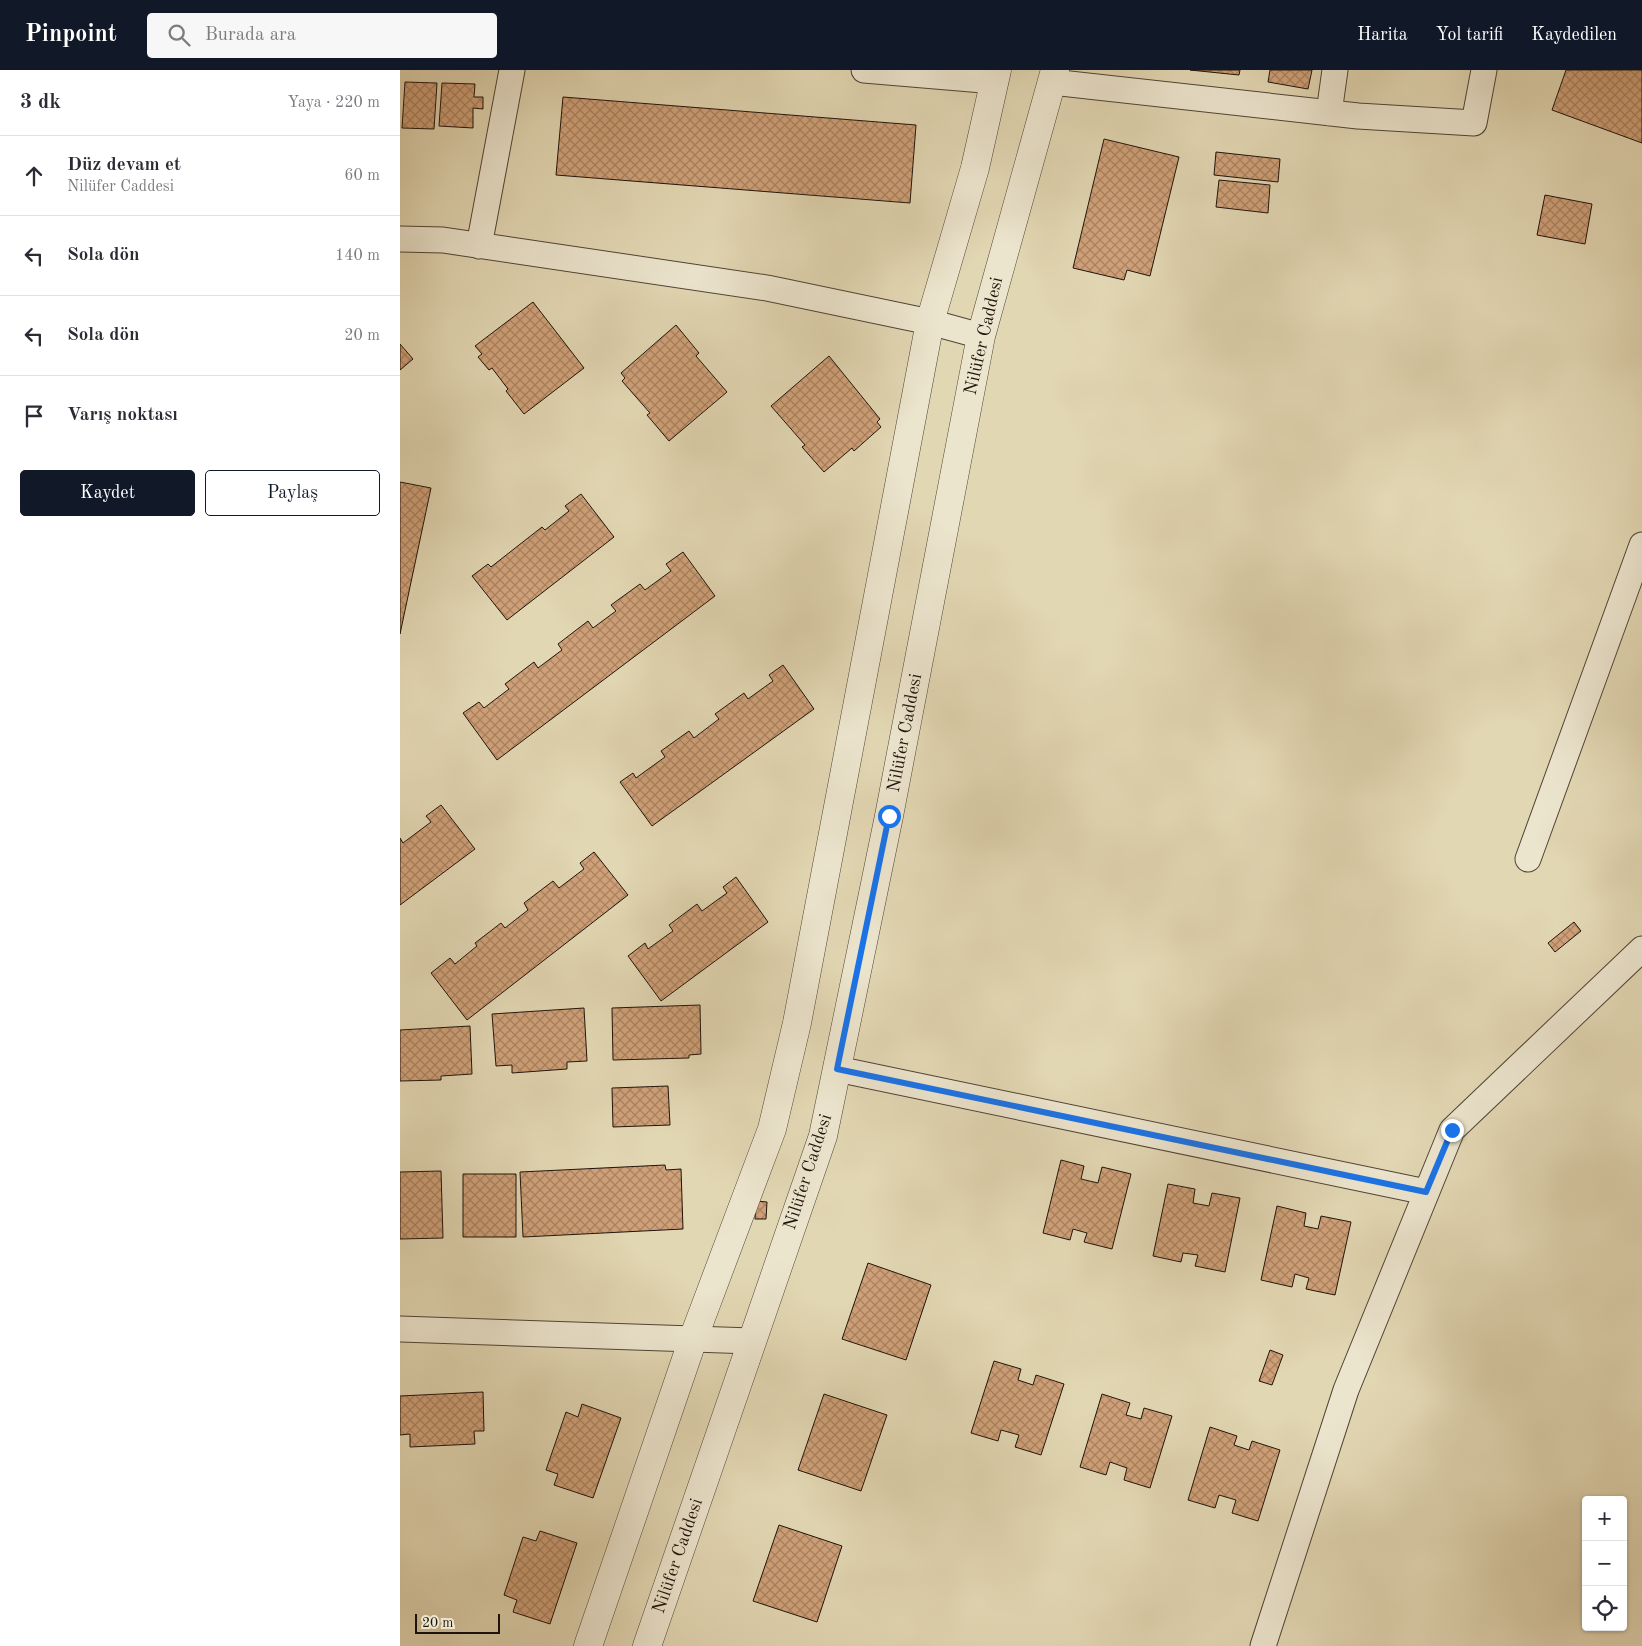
<!DOCTYPE html>
<html lang="tr">
<meta charset="utf-8">
<style>
:root{--surface:#fff;--page:#f7f7f7;--text:#2b2b33;--muted:#7c7c81;--line:#e1e1e2;--accent:#111827}
body{margin:0;font-family:"Old Standard TT",serif;background:var(--page);color:var(--text)}
.controls{position:absolute;right:15px;bottom:15px;display:grid;overflow:hidden;border-radius:5px;box-shadow:0 1px 4px #0004}
.controls button{width:45px;height:45px;display:grid;place-items:center;padding:0;border:0;border-bottom:1px solid var(--line);background:var(--surface);color:var(--text);font:25px sans-serif}
.scale{position:absolute;left:15px;bottom:12px;width:85px;box-sizing:border-box;padding-left:5px;border:2px solid #20130b;border-top:0;font-size:14px;line-height:18px;white-space:nowrap;color:#20130b;-webkit-text-stroke:4px #ece5ce;paint-order:stroke}
.stop{position:absolute;width:15px;height:15px;margin:-11px;border:4px solid #1a73e8;border-radius:50%;background:#fff}
.stop.end{background:#1a73e8;border-color:#fff;box-shadow:0 1px 5px #0008}
.list{margin:0;padding:0;list-style:none}
h2{display:flex;justify-content:space-between;align-items:center;height:65px;margin:0;padding:0 20px;font-size:21px}
h2 small{font-size:16px;font-weight:400;color:var(--muted)}
.list li{display:grid;grid-template-columns:32px 1fr auto;gap:15px;align-items:center;box-sizing:border-box;height:80px;padding:0 20px;border-top:1px solid var(--line)}
.list b{display:block;font-size:19px;white-space:nowrap}
.list p{margin:0;font-size:16px;white-space:nowrap;color:var(--muted)}
.list em{font-size:16px;font-style:normal;color:var(--muted)}
.actions{display:flex;gap:10px;padding:15px 20px}
.actions a{flex:1;padding:11px 0;border:1px solid var(--accent);border-radius:5px;text-align:center;font-size:18px;color:var(--accent)}
.actions .main{background:var(--accent);color:#fff}
.icon{flex:none;width:28px;height:28px;fill:none;stroke:currentColor;stroke-width:2;stroke-linecap:round;stroke-linejoin:round}
.map{position:relative;flex:none;width:1242px;height:1576px;overflow:hidden}
header{display:flex;align-items:center;gap:30px;box-sizing:border-box;height:70px;padding:0 25px;background:var(--accent);color:#fff}
header strong{font-size:24px}
nav{display:flex;gap:28px;margin-inline-start:auto;font-size:18px}
.search{width:350px;height:45px;background:var(--page);display:flex;align-items:center;gap:12px;box-sizing:border-box;padding:0 18px;border-radius:5px;color:var(--muted);font-size:19px}
main{display:flex}
aside{flex:1;background:var(--surface)}
.map>svg:first-child{display:block}
.building{fill:url(#building-cross-hatch);stroke:#20130b}
.lines{fill:none;stroke-linecap:round;stroke-linejoin:round}
.minor-casing{stroke:#504435;stroke-width:27}
.tertiary-casing{stroke:#504435;stroke-width:29}
.minor{stroke:#ece5ce;stroke-width:25}
.tertiary{stroke:#ece5ce;stroke-width:28}
.route{stroke:#1a73e8;stroke-width:6}
.labels{text-anchor:middle;dominant-baseline:central;stroke-width:5;stroke-linejoin:round;paint-order:stroke}
.street-label{font-size:18px;fill:#20130b;stroke:#ece5ce}
</style>
<header>
<strong>Pinpoint</strong>
<div class="search"><svg class="icon" aria-label="search" viewBox="0 0 24 24"><circle cx="10" cy="10" r="6"/><path d="M15 15l6 6"/></svg>Burada ara</div>
<nav><a>Harita</a><a>Yol tarifi</a><a>Kaydedilen</a></nav>
</header>
<main>
<aside>
<h2>3 dk<small>Yaya · 220 m</small></h2>
<ul class="list">
<li><svg class="icon" aria-label="ahead" viewBox="0 0 24 24"><path d="M12 20V5M6 11l6-6 6 6"/></svg><div><b>Düz devam et</b><p>Nilüfer Caddesi</p></div><em>60 m</em></li>
<li><svg class="icon" aria-label="left" viewBox="0 0 24 24"><path d="M17 20v-9H6M10 6l-5 5 5 5"/></svg><div><b>Sola dön</b></div><em>140 m</em></li>
<li><svg class="icon" aria-label="left" viewBox="0 0 24 24"><path d="M17 20v-9H6M10 6l-5 5 5 5"/></svg><div><b>Sola dön</b></div><em>20 m</em></li>
<li><svg class="icon" aria-label="arrive" viewBox="0 0 24 24"><path d="M6 21V4h12l-3 4 3 4H6"/></svg><div><b>Varış noktası</b></div></li>
</ul>
<div class="actions"><a class="main">Kaydet</a><a>Paylaş</a></div>
</aside>
<div class="map">
<svg width="1242" height="1576" viewBox="0 0 1242 1576">
<defs>
<pattern id="building-cross-hatch" width="8" height="8" patternUnits="userSpaceOnUse" patternTransform="scale(1.25)"><rect width="8" height="8" fill="#d0a178"/><path d="M0 0l8 8M0 8l8-8" fill="none" stroke="#a88261"/></pattern>
</defs>
<rect width="100%" height="100%" fill="#e2d7b3"/>
<filter id="stains"><feTurbulence type="fractalNoise" baseFrequency=".004" numOctaves="4"/><feColorMatrix values="0 0 0 0 .2 0 0 0 0 .09 0 0 0 0 .02 0 0 0 .5 -.17"/></filter>
<radialGradient id="worn" r=".72"><stop offset=".6" stop-color="#630" stop-opacity="0"/><stop offset="1" stop-color="#630" stop-opacity=".3"/></radialGradient>
<path class="building" d="M 790,0 L 840,0 L 839,5 Z
M 870,0 L 912,0 L 908,19 L 868,12 Z
M 1166,0 L 1242,0 L 1242,73 L 1152,40 Z
M 5,12 L 37,13 L 34,59 L 2,58 Z
M 42,13 L 75,14 L 74,27 L 83,27 L 83,39 L 73,38 L 73,58 L 39,56 Z
M 163,27 L 516,55 L 510,133 L 156,105 Z
M 704,69 L 779,87 L 750,206 L 727,200 L 724,210 L 673,198 Z
M 816,82 L 880,89 L 878,112 L 814,105 Z
M 819,110 L 870,115 L 868,143 L 816,137 Z
M 1145,125 L 1192,134 L 1185,174 L 1137,165 Z
M 133,232 L 184,298 L 124,344 L 106,321 L 108,319 L 92,298 L 89,300 L 78,287 L 82,284 L 75,276 Z
M 276,255 L 299,283 L 296,286 L 327,322 L 269,371 L 247,345 L 250,343 L 222,311 L 225,308 L 221,303 Z
M 0,274 L 13,289 L 0,300 Z
M 429,286 L 480,349 L 477,352 L 481,357 L 454,381 L 452,378 L 424,402 L 402,377 L 405,375 L 371,336 Z
M 0,412 L 31,418 L 0,564 Z
M 181,424 L 214,467 L 107,550 L 72,506 L 88,494 L 91,497 L 142,457 L 145,460 L 169,441 L 165,436 Z
M 283,482 L 315,526 L 97,690 L 63,643 L 79,632 L 84,638 L 109,619 L 105,614 L 134,592 L 138,598 L 162,580 L 158,574 L 188,551 L 193,558 L 216,541 L 211,535 L 240,514 L 245,520 L 271,501 L 266,494 Z
M 383,595 L 414,639 L 252,756 L 220,712 L 233,703 L 236,708 L 265,687 L 261,681 L 289,661 L 294,668 L 319,649 L 315,644 L 344,623 L 348,629 L 373,611 L 369,605 Z
M 41,735 L 75,779 L 0,835 L 0,768 L 3,773 L 31,752 L 26,746 Z
M 194,782 L 228,825 L 67,950 L 31,903 L 50,888 L 55,894 L 77,876 L 75,873 L 101,853 L 105,858 L 128,840 L 124,833 L 153,811 L 159,818 L 184,799 L 180,793 Z
M 336,807 L 368,852 L 261,931 L 228,886 L 245,873 L 248,879 L 273,861 L 269,855 L 297,834 L 302,841 L 327,823 L 323,817 Z
M 1174,852 L 1181,861 L 1155,882 L 1148,873 Z
M 300,935 L 301,984 L 289,985 L 289,988 L 213,990 L 212,938 Z
M 184,938 L 187,991 L 167,992 L 167,999 L 112,1003 L 112,995 L 96,996 L 92,944 Z
M 70,956 L 72,1004 L 41,1006 L 41,1010 L 0,1011 L 0,960 Z
M 268,1016 L 270,1055 L 213,1057 L 212,1018 Z
M 661,1090 L 684,1096 L 681,1109 L 698,1113 L 702,1097 L 731,1104 L 712,1179 L 684,1172 L 687,1163 L 673,1159 L 670,1170 L 643,1163 Z
M 265,1095 L 266,1100 L 281,1099 L 283,1159 L 123,1167 L 120,1102 Z
M 41,1101 L 43,1168 L 0,1169 L 0,1102 Z
M 63,1104 L 116,1104 L 116,1167 L 63,1167 Z
M 768,1114 L 795,1119 L 793,1133 L 809,1136 L 812,1123 L 840,1128 L 825,1202 L 795,1196 L 798,1185 L 783,1183 L 781,1192 L 753,1186 Z
M 356,1131 L 367,1132 L 366,1149 L 355,1149 Z
M 877,1136 L 906,1143 L 904,1156 L 918,1159 L 921,1146 L 951,1152 L 935,1225 L 906,1219 L 909,1208 L 895,1204 L 892,1217 L 861,1210 Z
M 468,1193 L 531,1215 L 506,1290 L 442,1269 Z
M 870,1280 L 883,1285 L 872,1315 L 859,1311 Z
M 594,1291 L 621,1299 L 618,1310 L 633,1315 L 636,1305 L 664,1314 L 641,1385 L 615,1377 L 619,1365 L 601,1360 L 598,1371 L 571,1363 Z
M 83,1322 L 84,1361 L 74,1361 L 75,1374 L 10,1377 L 10,1364 L 0,1365 L 0,1326 Z
M 424,1324 L 487,1345 L 461,1421 L 398,1400 Z
M 702,1324 L 730,1333 L 726,1345 L 741,1349 L 744,1338 L 772,1346 L 750,1418 L 724,1410 L 727,1398 L 710,1392 L 706,1405 L 680,1397 Z
M 182,1334 L 221,1348 L 193,1428 L 154,1415 L 158,1404 L 146,1400 L 166,1342 L 178,1347 Z
M 810,1357 L 837,1366 L 834,1375 L 849,1380 L 852,1371 L 880,1380 L 858,1451 L 832,1443 L 836,1430 L 819,1425 L 815,1438 L 788,1430 Z
M 379,1455 L 442,1476 L 417,1552 L 353,1531 Z
M 140,1461 L 177,1473 L 150,1554 L 113,1542 L 117,1530 L 104,1525 L 123,1467 L 136,1471 Z"/>
<g class="lines">
<defs>
<path id="minor" d="M 464,0 L 595,11
M 652,12 L 958,46 L 1074,53 L 1084,0
M 929,43 L 935,0
M 0,169 L 43,170 L 367,218 L 530,252 L 581,266
M 79,176 L 112,0
M 1128,789 L 1242,475
M 437,999 L 1026,1122
M 0,1259 L 352,1271
M 863,1576 L 946,1320 L 1052,1060 L 1242,879"/>
<path id="tertiary" d="M 188,1576 L 293,1269 L 372,1059 L 397,953 L 530,252 L 575,98 L 597,0
M 247,1576 L 423,1066 L 489,746 L 581,266 L 655,0"/>
</defs>
<use href="#minor" class="minor-casing"/>
<use href="#tertiary" class="tertiary-casing"/>
<use href="#minor" class="minor"/>
<use href="#tertiary" class="tertiary"/>
</g>
<g class="lines">
<path class="route" d="M 489,746 L 437,999 L 1026,1122 L 1052,1060"/>
</g>
<g class="labels">
<g class="street-label">
<text transform="translate(584 266) rotate(-77)">Nilüfer Caddesi</text>
<text transform="translate(505 663) rotate(-79)">Nilüfer Caddesi</text>
<text transform="translate(408 1102) rotate(-72)">Nilüfer Caddesi</text>
<text transform="translate(278 1486) rotate(-71)">Nilüfer Caddesi</text>
</g>
</g>
<rect width="100%" height="100%" filter="url(#stains)"/>
<rect width="100%" height="100%" fill="url(#worn)"/>
</svg>
<div class="controls">
<button>+</button>
<button>−</button>
<button><svg class="icon" aria-label="locate" viewBox="0 0 24 24"><circle cx="12" cy="12" r="6"/><path d="M12 2v4M12 18v4M2 12h4M18 12h4"/></svg></button>
</div>
<div class="scale">20 m</div>
<div class="stop" style="left:489px;top:746px"></div>
<div class="stop end" style="left:1052px;top:1060px"></div>
</div>
</main>
